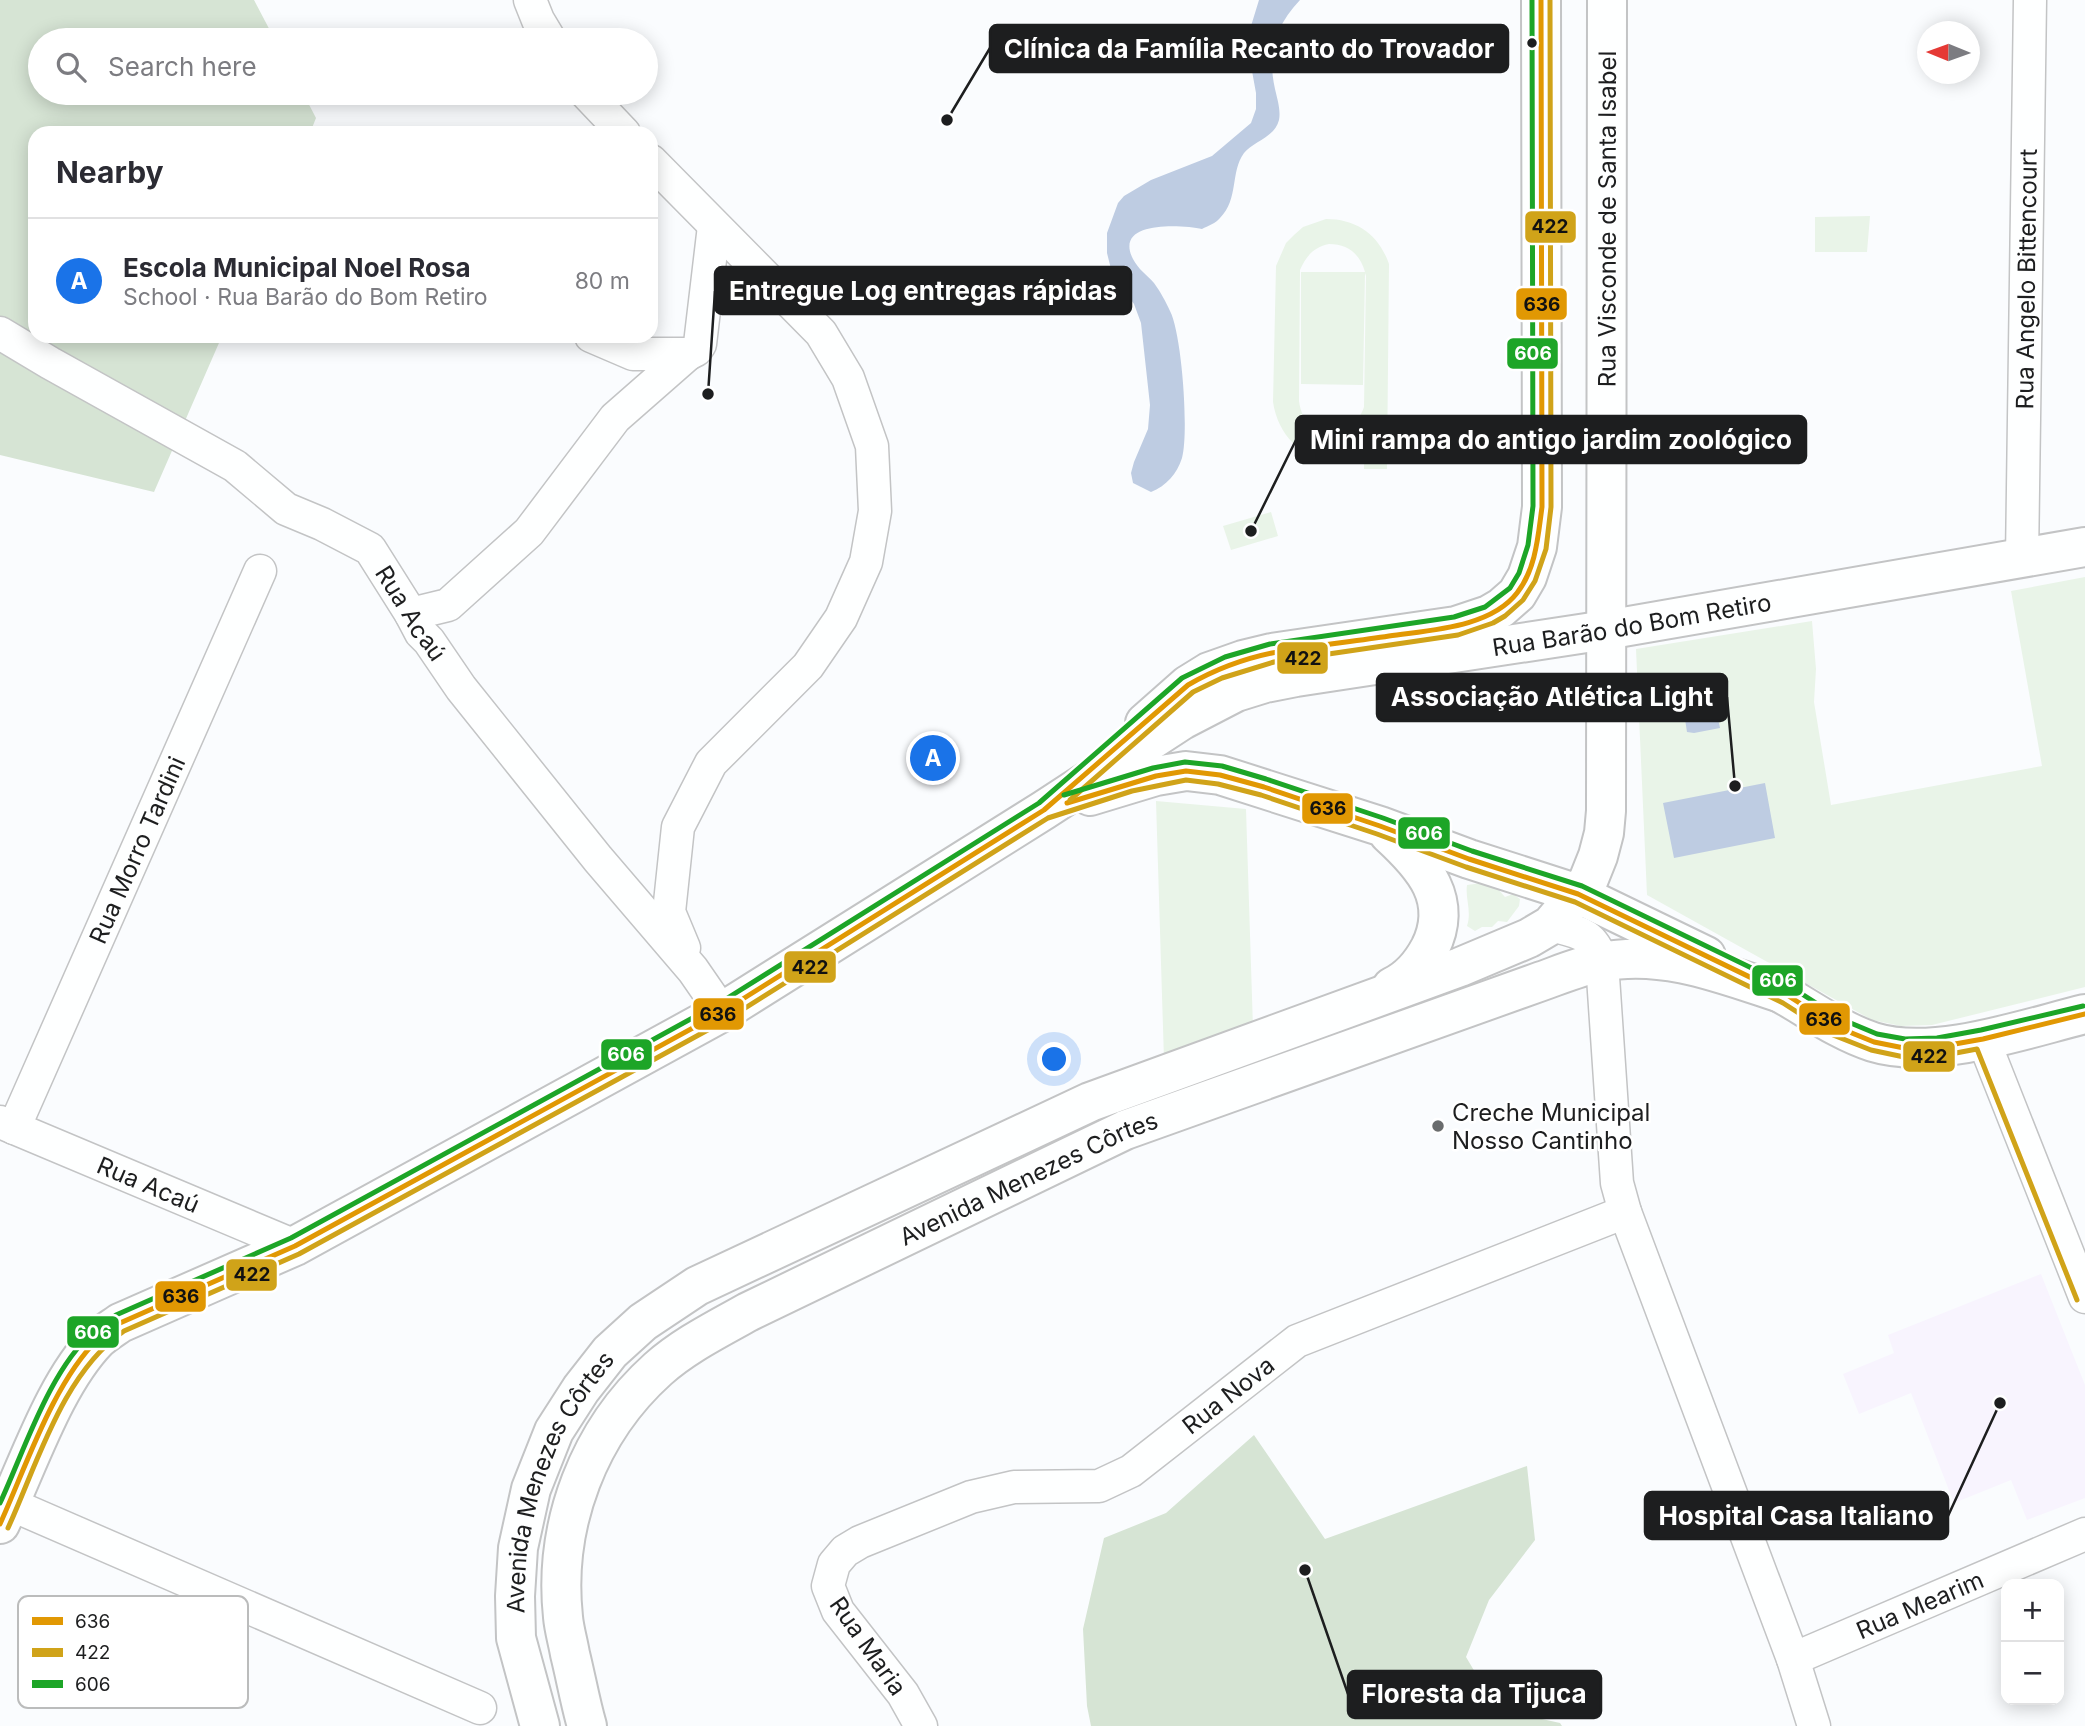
<!DOCTYPE html>
<meta charset="utf-8">
<style>
:root{--surface:#fff;--page:#f7f7f7;--text:#2b2b33;--muted:#7c7c81;--line:#e1e1e2;--accent:#1a73e8}
body{margin:0;font-family:Inter,sans-serif;background:var(--page);color:var(--text)}
.controls{position:absolute;right:21px;bottom:21px;display:grid;overflow:hidden;border-radius:14px;box-shadow:0 4px 18px #0003}
.controls button{width:63px;height:63px;display:grid;place-items:center;padding:0;border:0;border-bottom:2px solid var(--line);background:var(--surface);color:var(--text);font:35px sans-serif}
.compass{position:absolute;left:1917px;top:21px;width:63px;height:63px;border-radius:50%;background:var(--surface);box-shadow:0 4px 18px #0003;rotate:271deg}
.you{position:absolute;left:1055px;top:1060px;width:24px;height:24px;margin:-18px;border:5px solid #fff;border-radius:50%;background:#1a73e8;box-shadow:0 0 0 10px #1a73e833}
.badge{display:grid;place-items:center;width:46px;height:46px;border-radius:50%;background:var(--accent);color:#fff;font-size:23px;font-weight:700}
.pin{position:absolute;translate:-50% -50%;border:4px solid #fff;box-shadow:0 2px 7px #0006}
.list{margin:0;padding:0;list-style:none}
h2{display:flex;justify-content:space-between;align-items:center;height:91px;margin:0;padding:0 28px;font-size:30px}
h2 small{font-size:23px;font-weight:400;color:var(--muted)}
.list li{display:grid;grid-template-columns:46px 1fr auto;gap:21px;align-items:center;box-sizing:border-box;height:126px;padding:0 28px;border-top:2px solid var(--line)}
.list b{display:block;font-size:26px;white-space:nowrap}
.list p{margin:0;font-size:23px;white-space:nowrap;color:var(--muted)}
.list em{font-size:23px;font-style:normal;color:var(--muted)}
.icon{flex:none;width:38px;height:38px;fill:none;stroke:currentColor;stroke-width:2;stroke-linecap:round;stroke-linejoin:round}
.map{position:relative;flex:none;width:2085px;height:1726px;overflow:hidden}
.search{position:absolute;background:var(--surface);box-shadow:0 4px 18px #0003;left:28px;top:28px;width:630px;height:77px;display:flex;align-items:center;gap:18px;box-sizing:border-box;padding:0 24px;border-radius:38px;color:var(--muted);font-size:26px}
.panel{position:absolute;background:var(--surface);box-shadow:0 4px 18px #0003;left:28px;top:126px;width:630px;height:217px;border-radius:21px}
.map>svg:first-child{display:block}
.medical{fill:#f8f4fe}
.green{fill:#e9f4e8;fill-rule:evenodd}
.forest{fill:#d6e4d4}
.water{fill:#becce2}
.lines{fill:none;stroke-linecap:round;stroke-linejoin:round}
.minor-casing{stroke:#c3c4c5;stroke-width:35}
.major-casing{stroke:#c3c4c5;stroke-width:42}
.minor{stroke:#feffff;stroke-width:32}
.major{stroke:#feffff;stroke-width:38}
.bus-1-casing{stroke:#fff;stroke-width:10}
.bus-2-casing{stroke:#fff;stroke-width:10}
.bus-3-casing{stroke:#fff;stroke-width:10}
.bus-1{stroke:#e19803;stroke-width:5}
.bus-2{stroke:#d0a319;stroke-width:5}
.bus-3{stroke:#1da527;stroke-width:5}
.bus-dot{fill:#1d1e1f;stroke:#fff;stroke-width:2.5}
.poi-dot{fill:#6a6c6d;stroke:#fff;stroke-width:2.5}
.labels{text-anchor:middle;dominant-baseline:central;stroke-width:5;stroke-linejoin:round;paint-order:stroke}
.street-label{font-size:24px;fill:#1d1e1f;stroke:#fff}
.poi-label{font-size:24px;fill:#1d1e1f;stroke:#fff;text-anchor:start}
.key{fill:#fff;stroke:#bbbcbc;stroke-width:2}
.key-label{font-size:19px;fill:#1d1e1f}
.leader{fill:none;stroke:#1d1e1f;stroke-width:2.5}
.callout-dot{fill:#1d1e1f;stroke:#fff;stroke-width:2.5}
.callout{fill:#1d1e1f;stroke:#1d1e1f;stroke-width:2.5}
.callout-label{font-size:26px;text-anchor:middle;font-weight:bold;fill:#fff}
.line-badge{stroke:#fff;stroke-width:2.5}
.badge-label{font-size:19px;text-anchor:middle;font-weight:bold;fill:#fff}
.pale-badge-label{font-size:19px;text-anchor:middle;font-weight:bold;fill:#111}
</style>
<div class="map">
<svg width="2085" height="1726" viewBox="0 0 2085 1726">
<rect width="100%" height="100%" fill="#fafcfe"/>
<path class="medical" d="M 2041,1274 L 2085,1385 L 2085,1498 L 2027,1520 L 2011,1480 L 1954,1503 L 1911,1393 L 1859,1414 L 1843,1374 L 1894,1353 L 1888,1335 Z"/>
<path class="green" d="M 1870,216 L 1867,252 L 1815,252 L 1815,217 Z
M 1326,219 C 1357,219 1379,235 1389,264 L 1387,469 L 1364,469 L 1364,448 C 1323,476 1280,448 1273,402 L 1276,266 L 1286,243 L 1294,235 L 1303,227 ZM 1329,244 C 1348,244 1360,254 1365,272 L 1301,272 L 1301,384 L 1363,385 L 1365,273 L 1366,276 L 1364,407 C 1351,444 1304,442 1299,401 L 1300,270 C 1306,256 1314,247 1329,244 Z
M 1271,512 L 1278,536 L 1231,550 L 1223,526 Z
M 2085,577 L 2085,987 L 1932,1025 L 1901,1026 L 1872,1020 L 1647,895 L 1636,649 L 1812,621 L 1816,669 L 1814,702 L 1831,805 L 2042,766 L 2011,591 Z
M 1156,801 L 1246,809 L 1253,1028 L 1164,1060 Z
M 1482,883 L 1497,888 L 1505,897 L 1513,894 L 1520,899 L 1519,906 L 1507,922 L 1498,921 L 1492,927 L 1482,927 L 1475,931 L 1467,926 C 1472,911 1465,899 1467,885 Z"/>
<path class="forest" d="M 0,0 L 254,0 L 275,40 L 40,40 L 40,93 L 303,93 L 316,118 L 310,133 L 35,133 L 35,336 L 222,336 L 154,492 L 0,455 Z
M 1254,1435 L 1325,1539 L 1527,1466 L 1535,1540 L 1489,1600 L 1466,1657 L 1497,1709 L 1560,1723 L 1562,1726 L 1091,1726 L 1087,1706 L 1083,1629 L 1104,1538 L 1166,1513 Z"/>
<path class="water" d="M 1259,0 L 1300,0 C 1275,27 1267,52 1275,89 C 1277,98 1281,110 1279,120 C 1275,137 1254,141 1244,153 C 1230,172 1239,199 1220,218 C 1216,223 1208,226 1202,229 C 1182,225 1113,220 1133,259 C 1138,269 1147,275 1154,283 C 1160,291 1166,302 1170,311 C 1182,334 1189,433 1182,458 C 1177,474 1166,486 1151,492 L 1133,483 L 1131,473 L 1134,462 L 1148,429 L 1150,405 L 1141,323 L 1134,304 L 1112,273 L 1107,253 L 1107,233 L 1118,203 L 1124,196 L 1151,180 L 1212,156 L 1251,123 L 1256,109 L 1256,93 L 1250,60 L 1251,26 Z
M 1715,705 L 1720,728 L 1694,733 L 1687,732 L 1685,719 L 1697,717 L 1705,706 Z
M 1765,783 L 1775,838 L 1674,858 L 1663,803 Z"/>
<g class="lines">
<defs>
<g id="minor">
<path d="M 530,0 L 538,20 L 550,40"/>
<path d="M 586,93 L 624,133"/>
<path d="M 651,161 L 821,333 L 848,378 L 872,446 L 875,511 L 866,562 L 841,618 L 808,666 L 711,763 L 678,827 L 669,912 L 684,948"/>
<path id="s1" d="M 0,333 L 50,363 L 235,466 L 286,509 L 322,524 L 370,549 L 411,614 L 421,633 L 429,641 L 461,688 L 598,859 L 693,970 L 722,1012"/>
<path d="M 591,336 L 633,354 L 688,354 L 696,350 L 700,344 L 714,226"/>
<path id="s2" d="M 2022,559 L 2030,0"/>
<path d="M 411,614 L 448,605 L 529,532 L 615,418 L 688,354"/>
<path d="M 1551,925 C 1577,932 1593,932 1602,962 L 1617,1183 L 1625,1212 L 1793,1659 L 1814,1726"/>
<path d="M 1983,1039 L 2085,1297"/>
<path id="s3" d="M 0,1122 L 295,1246"/>
<path id="s4" d="M 14,1128 L 260,571"/>
<path d="M 10,1504 L 480,1708"/>
<path id="s5" d="M 1793,1659 L 2085,1534"/>
<path id="s6" d="M 921,1726 L 903,1694 L 838,1611 L 828,1586 L 834,1564 L 845,1551 L 860,1542 L 971,1497 L 1014,1487 L 1099,1486 L 1131,1471 L 1297,1341 L 1625,1212"/>
</g>
<g id="major">
<path d="M 1145,723 L 1188,685 L 1209,672 L 1243,660 L 1272,653 L 1456,626 L 1489,615 L 1501,608 L 1517,594 L 1527,577 L 1537,547 L 1542,507 L 1541,0"/>
<path d="M 1090,796 L 1156,776 L 1186,771 L 1220,775 L 1380,826 L 1469,859 L 1578,894 L 1706,956"/>
<path d="M 1389,834 C 1424,866 1454,900 1430,948 C 1421,965 1409,979 1392,987"/>
<path d="M 1764,984 C 1801,1002 1833,1029 1873,1042 C 1934,1061 2024,1029 2085,1014"/>
<path id="s7" d="M 0,1524 C 28,1466 54,1384 98,1339 C 105,1333 113,1328 120,1323 L 295,1246 L 722,1012 L 1044,810 L 1182,720 L 1236,692 L 1265,683 L 1296,677 L 1606,630 L 2085,547"/>
<path id="s8" d="M 540,1726 L 516,1638 L 515,1596 L 518,1548 L 531,1489 L 554,1431 L 581,1389 L 610,1352 L 643,1322 L 697,1286 L 1090,1102 L 1460,967 L 1529,938 L 1551,925 L 1588,881 L 1598,856 L 1604,833 L 1606,811 L 1607,0"/>
<path id="s9" d="M 587,1726 C 580,1702 576,1678 570,1654 C 568,1642 564,1629 563,1617 C 553,1524 589,1431 658,1369 C 685,1345 718,1329 748,1312 L 1125,1130 L 1539,982 C 1559,975 1580,966 1601,962 C 1665,949 1728,976 1787,995"/>
</g>
</defs>
<use href="#minor" class="minor-casing"/>
<use href="#major" class="major-casing"/>
<use href="#minor" class="minor"/>
<use href="#major" class="major"/>
<defs>
<path id="bus-1" d="M 1067,803 L 1156,776 L 1186,771 L 1220,775 L 1264,787 L 1380,826 L 1469,859 L 1578,894 L 1787,995 L 1837,1027 L 1874,1042 L 1904,1048 L 1938,1047 L 1983,1039 L 2085,1014
M 0,1524 C 26,1467 53,1383 98,1339 C 105,1333 113,1328 120,1323 L 295,1246 L 722,1012 L 1044,810 L 1188,685 C 1214,670 1243,659 1272,653 C 1311,646 1350,642 1389,636 C 1429,630 1490,628 1517,593 C 1536,569 1538,536 1542,507 L 1541,0"/>
<path id="bus-2" d="M 1070,800 L 1193,692 L 1222,678 L 1274,662 L 1458,635 L 1493,623 L 1505,616 L 1523,600 L 1535,581 L 1546,549 L 1551,507 L 1550,0
M 8,1528 C 38,1462 63,1373 124,1331 L 299,1254 L 726,1020 L 1048,818 L 1132,791 L 1186,780 L 1218,784 L 1261,795 L 1377,834 L 1466,867 L 1575,902 L 1783,1003 L 1833,1035 L 1871,1050 L 1904,1057 L 1940,1056 L 1977,1049 L 2077,1300"/>
<path id="bus-3" d="M 1064,795 L 1153,768 L 1185,762 L 1222,766 L 1266,779 L 1383,818 L 1472,851 L 1582,886 L 1791,987 L 1841,1019 L 1877,1034 L 1905,1039 L 1937,1038 L 1981,1030 L 2083,1006
M 0,1503 C 25,1449 49,1371 94,1331 C 100,1325 108,1320 116,1315 L 291,1238 L 718,1004 L 1039,803 L 1182,678 L 1225,657 L 1270,644 L 1454,617 L 1485,607 L 1510,588 L 1519,573 L 1528,545 L 1533,506 L 1532,0"/>
</defs>
<use href="#bus-1" class="bus-1-casing"/>
<use href="#bus-2" class="bus-2-casing"/>
<use href="#bus-3" class="bus-3-casing"/>
<use href="#bus-1" class="bus-1"/>
<use href="#bus-2" class="bus-2"/>
<use href="#bus-3" class="bus-3"/>
</g>
<circle class="bus-dot" cx="1532" cy="43" r="6"/>
<circle class="poi-dot" cx="1438" cy="1126" r="7"/>
<g class="labels">
<g class="street-label">
<text stroke="none"><textPath href="#s8" startOffset="2161">Rua Visconde de Santa Isabel</textPath></text>
<text stroke="none"><textPath href="#s2" startOffset="280">Rua Angelo Bittencourt</textPath></text>
<text stroke="none"><textPath href="#s1" startOffset="506">Rua Acaú</textPath></text>
<text stroke="none"><textPath href="#s7" startOffset="1923">Rua Barão do Bom Retiro</textPath></text>
<text stroke="none"><textPath href="#s4" startOffset="304">Rua Morro Tardini</textPath></text>
<text stroke="none"><textPath href="#s9" startOffset="805">Avenida Menezes Côrtes</textPath></text>
<text stroke="none"><textPath href="#s3" startOffset="161">Rua Acaú</textPath></text>
<text stroke="none"><textPath href="#s6" startOffset="634">Rua Nova</textPath></text>
<text stroke="none"><textPath href="#s8" startOffset="257">Avenida Menezes Côrtes</textPath></text>
<text stroke="none"><textPath href="#s5" startOffset="138">Rua Mearim</textPath></text>
<text transform="translate(868 1646) rotate(55)">Rua Maria</text>
</g>
<g class="poi-label">
<text x="1452" y="1112">Creche Municipal<tspan x="1452" dy="28">Nosso Cantinho</tspan></text>
</g>
</g>
<rect x="18" y="1596" width="230" height="112" rx="10" class="key"/>
<rect x="32" y="1617" width="31" height="8" fill="#e19803"/>
<rect x="32" y="1648" width="31" height="9" fill="#d0a319"/>
<rect x="32" y="1680" width="31" height="8" fill="#1da527"/>
<g class="key-label">
<text x="75" y="1628">636</text>
<text x="75" y="1659">422</text>
<text x="75" y="1691">606</text>
</g>
<path class="leader" d="M947 120L990 48M708 394L715 291M1251 531L1296 440M1735 786L1727 697M2000 1403L1948 1516M1305 1570L1348 1694"/>
<g class="callout-dot">
<circle cx="947" cy="120" r="7"/>
<circle cx="708" cy="394" r="7"/>
<circle cx="1251" cy="531" r="7"/>
<circle cx="1735" cy="786" r="7"/>
<circle cx="2000" cy="1403" r="7"/>
<circle cx="1305" cy="1570" r="7"/>
</g>
<g class="callout">
<rect x="990" y="25" width="518" height="47" rx="7"/>
<rect x="715" y="267" width="416" height="47" rx="7"/>
<rect x="1296" y="416" width="510" height="47" rx="7"/>
<rect x="1377" y="674" width="350" height="47" rx="7"/>
<rect x="1645" y="1492" width="303" height="47" rx="7"/>
<rect x="1348" y="1671" width="253" height="47" rx="7"/>
</g>
<g class="callout-label">
<text x="1249" y="58">Clínica da Família Recanto do Trovador</text>
<text x="923" y="300">Entregue Log entregas rápidas</text>
<text x="1551" y="449">Mini rampa do antigo jardim zoológico</text>
<text x="1552" y="706">Associação Atlética Light</text>
<text x="1796" y="1525">Hospital Casa Italiano</text>
<text x="1474" y="1703">Floresta da Tijuca</text>
</g>
<g class="line-badge">
<rect x="1524" y="210" width="53" height="34" rx="7" fill="#d0a319"/>
<rect x="1515" y="287" width="53" height="34" rx="7" fill="#e19803"/>
<rect x="1506" y="337" width="53" height="33" rx="7" fill="#1da527"/>
<rect x="1276" y="641" width="53" height="34" rx="7" fill="#d0a319"/>
<rect x="1301" y="792" width="53" height="33" rx="7" fill="#e19803"/>
<rect x="1397" y="816" width="54" height="34" rx="7" fill="#1da527"/>
<rect x="783" y="950" width="54" height="34" rx="7" fill="#d0a319"/>
<rect x="1751" y="964" width="53" height="33" rx="7" fill="#1da527"/>
<rect x="692" y="997" width="53" height="34" rx="7" fill="#e19803"/>
<rect x="1798" y="1002" width="53" height="34" rx="7" fill="#e19803"/>
<rect x="600" y="1038" width="53" height="33" rx="7" fill="#1da527"/>
<rect x="1902" y="1040" width="54" height="33" rx="7" fill="#d0a319"/>
<rect x="225" y="1258" width="53" height="34" rx="7" fill="#d0a319"/>
<rect x="154" y="1280" width="53" height="33" rx="7" fill="#e19803"/>
<rect x="66" y="1315" width="54" height="34" rx="7" fill="#1da527"/>
</g>
<g class="badge-label">
<text x="1533" y="360">606</text>
<text x="1424" y="840">606</text>
<text x="1778" y="987">606</text>
<text x="626" y="1061">606</text>
<text x="93" y="1339">606</text>
</g>
<g class="pale-badge-label">
<text x="1550" y="233">422</text>
<text x="1542" y="311">636</text>
<text x="1303" y="665">422</text>
<text x="1328" y="815">636</text>
<text x="810" y="974">422</text>
<text x="718" y="1021">636</text>
<text x="1824" y="1026">636</text>
<text x="1929" y="1063">422</text>
<text x="252" y="1281">422</text>
<text x="181" y="1303">636</text>
</g>
</svg>
<div class="controls">
<button>+</button>
<button>−</button>
</div>
<svg class="compass" viewBox="-18 -18 36 36"><path d="M0-13l5 13h-10z" fill="#e53935"/><path d="M0 13l5-13h-10z" fill="#7c7c81"/></svg>
<div class="you"></div>
<div class="pin badge" style="left:933px;top:758px">A</div>
<div class="search"><svg class="icon" aria-label="search" viewBox="0 0 24 24"><circle cx="10" cy="10" r="6"/><path d="M15 15l6 6"/></svg>Search here</div>
<section class="panel">
<h2>Nearby<small></small></h2>
<ul class="list">
<li><span class="badge">A</span><div><b>Escola Municipal Noel Rosa</b><p>School · Rua Barão do Bom Retiro</p></div><em>80 m</em></li>
</ul>
</section>
</div>
